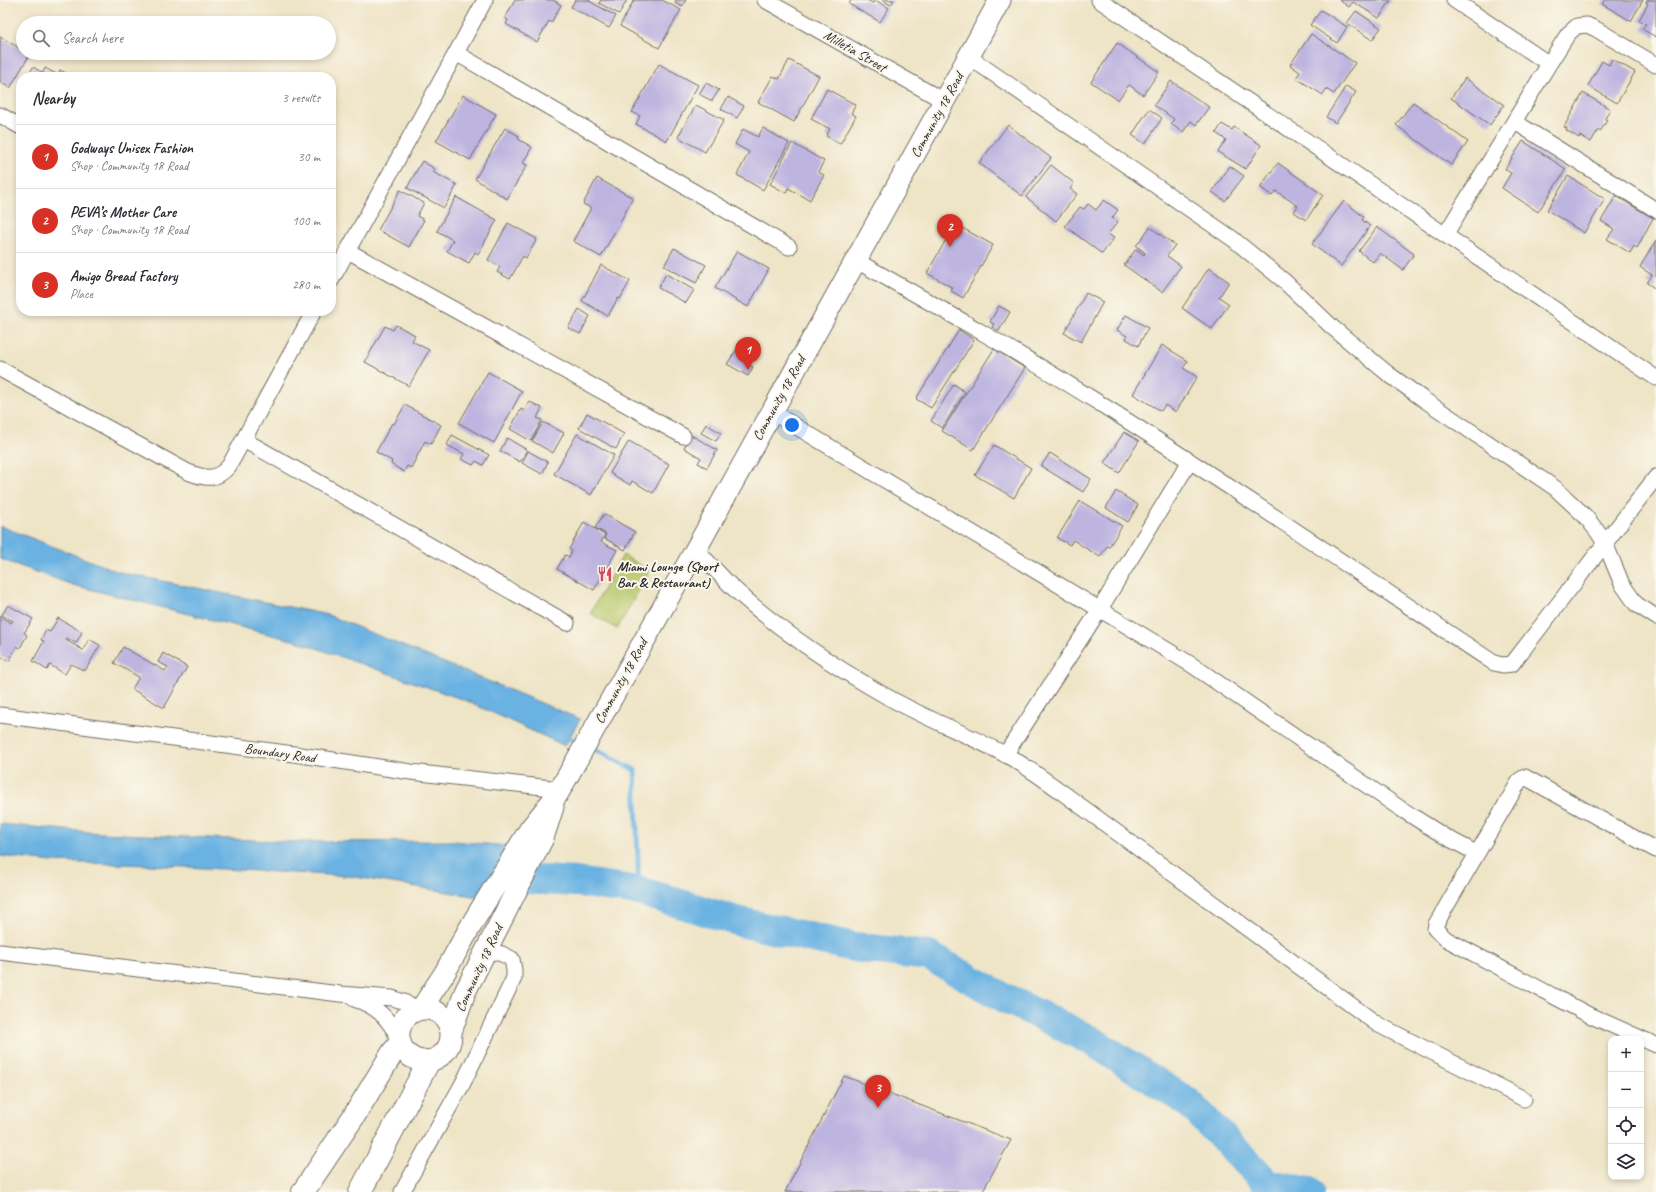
<!DOCTYPE html>
<meta charset="utf-8">
<style>
:root{--surface:#fff;--page:#f2f2f3;--text:#2b2b33;--muted:#7c7c81;--line:#e1e1e2;--accent:#d93025}
body{margin:0;font-family:Caveat,sans-serif;background:var(--page);color:var(--text)}
.controls{position:absolute;right:12px;bottom:12px;display:grid;overflow:hidden;border-radius:8px;box-shadow:0 2px 6px #0003}
.controls button{width:36px;height:36px;display:grid;place-items:center;padding:0;border:0;border-bottom:1px solid var(--line);background:var(--surface);color:var(--text);font:20px sans-serif}
.you{position:absolute;left:792px;top:425px;width:14px;height:14px;margin:-10px;border:3px solid #fff;border-radius:50%;background:#1a73e8;box-shadow:0 0 0 6px #1a73e833}
.badge{display:grid;place-items:center;width:26px;height:26px;border-radius:50%;background:var(--accent);color:#fff;font-size:13px;font-weight:700}
.pin{position:absolute;translate:-50% -33px;filter:drop-shadow(0 1px 2px #0008)}
.pin::after{content:'';position:absolute;top:21px;width:14px;height:12px;background:inherit;clip-path:polygon(0 0,100% 0,50% 100%)}
.list{margin:0;padding:0;list-style:none}
h2{display:flex;justify-content:space-between;align-items:center;height:52px;margin:0;padding:0 16px;font-size:17px}
h2 small{font-size:13px;font-weight:400;color:var(--muted)}
.list li{display:grid;grid-template-columns:26px 1fr auto;gap:12px;align-items:center;box-sizing:border-box;height:64px;padding:0 16px;border-top:1px solid var(--line)}
.list b{display:block;font-size:15px;white-space:nowrap}
.list p{margin:0;font-size:13px;white-space:nowrap;color:var(--muted)}
.list em{font-size:13px;font-style:normal;color:var(--muted)}
.icon{flex:none;width:22px;height:22px;fill:none;stroke:currentColor;stroke-width:2;stroke-linecap:round;stroke-linejoin:round}
.map{position:relative;flex:none;width:1656px;height:1192px;overflow:hidden}
.search{position:absolute;background:var(--surface);box-shadow:0 2px 6px #0003;left:16px;top:16px;width:320px;height:44px;display:flex;align-items:center;gap:10px;box-sizing:border-box;padding:0 14px;border-radius:22px;color:var(--muted);font-size:15px}
.panel{position:absolute;background:var(--surface);box-shadow:0 2px 6px #0003;left:16px;top:72px;width:320px;height:244px;border-radius:16px}
.map>svg:first-child{display:block}
.green{fill:#b7c769;stroke:#71794a}
.water{fill:#6ab2e2;stroke:#4a6e86}
.lines{fill:none;stroke-linecap:round;stroke-linejoin:round}
.stream{stroke:#6ab2e2;stroke-width:5}
.river{stroke:#6ab2e2;stroke-width:30}
.building{fill:#bdb4e0}
.minor-casing{stroke:#6f6c61;stroke-width:17}
.secondary-casing{stroke:#6f6c61;stroke-width:23}
.motorway-casing{stroke:#6f6c61;stroke-width:24}
.minor{stroke:#fff;stroke-width:15}
.secondary{stroke:#fff;stroke-width:21}
.motorway{stroke:#fff;stroke-width:22}
.labels{text-anchor:middle;dominant-baseline:central;stroke-width:4;stroke-linejoin:round;paint-order:stroke}
.street-label{font-size:14px;fill:#2b2b2b;stroke:#fbf7ec}
.poi-label{font-size:14px;font-weight:bold;fill:#2b2b2b;stroke:#fbf7ec;text-anchor:start}
</style>
<div class="map">
<svg width="1656" height="1192" viewBox="0 0 1656 1192">
<rect width="100%" height="100%" fill="#fbf7ec"/>
<filter id="ink" filterUnits="userSpaceOnUse"><feTurbulence type="fractalNoise" baseFrequency=".025" numOctaves="2"/><feDisplacementMap in="SourceGraphic" scale="8" xChannelSelector="R" yChannelSelector="G"/><feConvolveMatrix kernelMatrix="1 2 1 2 8 2 1 2 1" color-interpolation-filters="sRGB"/></filter>
<filter id="wash" filterUnits="userSpaceOnUse"><feTurbulence type="fractalNoise" baseFrequency=".012" numOctaves="4" result="noise"/><feDisplacementMap in="SourceGraphic" scale="16" xChannelSelector="R" yChannelSelector="G"/><feGaussianBlur stdDeviation="0.9" result="paint"/><feColorMatrix in="noise" values="0 0 0 0 0 0 0 0 0 0 0 0 0 0 0 0 0 1.4 0 .05"/><feComposite in="paint" operator="in"/></filter>
<g filter="url(#wash)">
<rect width="100%" height="100%" fill="#eee4c6"/>
<path class="green" d="M 623,555 L 650,571 L 617,629 L 590,613 Z"/>
<path class="water" d="M 0,526 L 119,572 L 328,615 L 580,719 L 565,746 L 467,701 L 296,641 L 73,585 L 0,559 Z
M 0,824 L 100,833 L 296,842 L 453,841 L 508,846 L 479,897 L 349,876 L 149,865 L 52,862 L 0,856 Z"/>
<g class="lines">
<path class="stream" d="M 564,735 L 574,740
M 592,748 L 635,770 L 639,891"/>
<path class="river" d="M 492,877 L 577,882 L 639,891 L 740,922 L 854,947 L 929,956 L 1001,996 L 1092,1041 L 1189,1103 L 1268,1184 L 1310,1192"/>
</g>
<g id="blocks">
<path class="building" d="M 515,0 L 553,0 L 561,5 L 551,23 L 549,21 L 537,42 L 506,24 L 508,20 L 505,18 Z
M 575,0 L 590,0 L 589,1 L 616,16 L 609,28 L 571,7 Z
M 601,0 L 627,0 L 619,14 L 599,3 Z
M 634,0 L 662,0 L 681,10 L 659,48 L 620,26 Z
M 676,0 L 686,0 L 682,7 L 675,3 Z
M 851,0 L 867,0 L 873,3 L 875,0 L 889,8 L 880,22 L 849,4 Z
M 882,0 L 894,0 L 891,5 Z
M 1339,0 L 1391,0 L 1379,18 L 1353,2 L 1349,7 Z
M 1605,0 L 1643,0 L 1631,21 L 1602,4 Z
M 1648,0 L 1656,0 L 1656,37 L 1642,29 L 1646,24 L 1639,20 L 1648,4 L 1646,3 Z
M 1321,10 L 1347,27 L 1337,43 L 1310,25 Z
M 1356,11 L 1381,28 L 1372,40 L 1347,23 Z
M 1311,34 L 1355,63 L 1334,94 L 1326,89 L 1323,95 L 1296,78 L 1300,72 L 1290,65 Z
M 0,37 L 23,50 L 23,53 L 30,54 L 10,88 L 0,82 Z
M 1117,43 L 1159,72 L 1143,95 L 1129,85 L 1118,100 L 1091,82 Z
M 1612,59 L 1635,72 L 1617,103 L 1588,86 L 1602,61 L 1609,65 Z
M 789,60 L 819,76 L 794,122 L 758,102 L 773,76 L 779,79 Z
M 659,64 L 698,85 L 667,141 L 636,124 L 640,116 L 632,112 Z
M 33,67 L 43,73 L 45,68 L 58,75 L 60,70 L 73,77 L 28,77 Z
M 1465,78 L 1504,105 L 1490,125 L 1451,98 Z
M 1171,81 L 1209,107 L 1196,125 L 1191,121 L 1183,132 L 1171,124 L 1174,119 L 1154,105 Z
M 706,83 L 719,90 L 712,101 L 699,94 Z
M 1346,86 L 1356,92 L 1336,123 L 1326,117 Z
M 827,89 L 856,105 L 851,113 L 856,116 L 840,144 L 826,136 L 830,129 L 811,119 Z
M 1583,93 L 1610,109 L 1605,119 L 1607,120 L 1600,132 L 1598,130 L 1591,142 L 1580,136 L 1579,138 L 1566,130 L 1567,128 L 1564,127 Z
M 463,95 L 496,114 L 470,160 L 436,141 Z
M 728,97 L 744,106 L 737,118 L 721,109 Z
M 1413,102 L 1468,142 L 1451,165 L 1396,125 Z
M 696,105 L 724,120 L 705,152 L 678,137 Z
M 1149,109 L 1162,118 L 1145,144 L 1132,135 Z
M 1222,124 L 1232,130 L 1234,127 L 1261,145 L 1246,169 L 1218,152 L 1226,140 L 1216,133 Z
M 1008,125 L 1051,158 L 1022,196 L 979,163 Z
M 505,128 L 519,136 L 518,139 L 532,147 L 523,163 L 527,165 L 507,199 L 475,179 Z
M 763,128 L 789,143 L 763,190 L 737,175 L 749,152 L 735,144 L 743,129 L 758,137 Z
M 1523,141 L 1566,169 L 1538,212 L 1502,188 L 1511,173 L 1505,169 Z
M 792,143 L 824,161 L 818,172 L 824,175 L 810,200 L 788,188 L 786,193 L 770,184 Z
M 422,161 L 435,169 L 433,172 L 457,185 L 444,208 L 407,188 Z
M 1278,163 L 1323,195 L 1306,220 L 1294,212 L 1298,206 L 1276,191 L 1272,196 L 1260,187 Z
M 1051,165 L 1074,183 L 1070,189 L 1077,194 L 1056,221 L 1026,197 Z
M 1230,166 L 1244,176 L 1225,201 L 1212,192 Z
M 1568,176 L 1605,199 L 1584,233 L 1547,210 Z
M 597,178 L 633,198 L 601,257 L 573,241 L 591,208 L 583,204 Z
M 400,190 L 424,203 L 417,216 L 424,220 L 409,247 L 378,230 Z
M 1616,196 L 1653,218 L 1637,248 L 1634,246 L 1630,253 L 1607,239 L 1614,229 L 1601,221 Z
M 456,197 L 497,220 L 478,254 L 475,252 L 469,263 L 447,251 L 453,240 L 437,231 Z
M 1104,200 L 1118,210 L 1112,218 L 1118,222 L 1108,234 L 1114,238 L 1102,254 L 1065,226 L 1080,207 L 1084,209 L 1088,204 L 1096,210 Z
M 1344,201 L 1364,217 L 1362,220 L 1370,226 L 1341,266 L 1312,244 Z
M 508,223 L 537,239 L 526,258 L 523,256 L 510,279 L 497,272 L 500,267 L 488,260 Z
M 955,224 L 993,245 L 963,298 L 951,291 L 953,288 L 927,273 Z
M 1150,227 L 1175,245 L 1167,256 L 1181,266 L 1162,292 L 1124,265 L 1136,249 L 1144,255 L 1145,253 L 1136,246 Z
M 1377,227 L 1414,254 L 1403,270 L 1380,253 L 1373,262 L 1359,251 Z
M 1656,240 L 1656,289 L 1647,283 L 1652,275 L 1640,267 Z
M 674,248 L 706,265 L 696,283 L 664,266 Z
M 737,251 L 769,269 L 748,307 L 715,288 Z
M 601,265 L 630,281 L 620,299 L 618,298 L 608,316 L 582,301 Z
M 1209,268 L 1229,282 L 1219,297 L 1229,304 L 1212,329 L 1182,308 Z
M 666,274 L 694,290 L 686,303 L 658,288 Z
M 1086,293 L 1103,302 L 1081,342 L 1064,333 Z
M 999,306 L 1010,312 L 999,331 L 992,327 L 994,324 L 990,322 Z
M 579,309 L 590,316 L 580,334 L 568,328 Z
M 1126,315 L 1148,328 L 1138,346 L 1126,339 L 1127,336 L 1117,330 Z
M 396,325 L 415,335 L 412,341 L 429,350 L 409,386 L 365,362 L 385,326 L 393,330 Z
M 959,330 L 974,340 L 931,408 L 916,399 Z
M 1162,345 L 1188,361 L 1183,368 L 1197,377 L 1176,412 L 1165,405 L 1161,411 L 1133,394 Z
M 737,349 L 749,356 L 745,362 L 753,367 L 748,376 L 727,364 Z
M 994,349 L 1025,368 L 973,450 L 942,431 Z
M 488,372 L 522,391 L 494,443 L 459,423 Z
M 954,384 L 965,392 L 942,428 L 931,421 Z
M 530,402 L 542,408 L 537,418 L 542,420 L 531,441 L 510,429 L 521,409 L 524,411 Z
M 405,405 L 441,425 L 431,444 L 425,441 L 411,468 L 407,466 L 404,472 L 391,464 L 392,461 L 376,452 L 392,423 L 394,424 Z
M 587,413 L 624,434 L 616,449 L 579,428 Z
M 543,422 L 564,433 L 553,453 L 532,441 Z
M 706,424 L 721,433 L 716,441 L 701,433 Z
M 1124,432 L 1139,441 L 1119,473 L 1104,463 Z
M 577,434 L 614,455 L 591,495 L 554,474 Z
M 452,435 L 489,455 L 483,465 L 476,461 L 473,465 L 461,459 L 464,454 L 447,445 Z
M 691,435 L 717,450 L 707,468 L 698,463 L 701,458 L 684,448 Z
M 507,438 L 527,450 L 520,462 L 500,451 Z
M 629,441 L 669,464 L 653,493 L 632,481 L 630,485 L 610,473 Z
M 994,445 L 1031,468 L 1014,498 L 975,475 Z
M 528,451 L 548,462 L 542,474 L 522,463 Z
M 1050,453 L 1091,479 L 1083,492 L 1041,466 Z
M 1116,491 L 1138,505 L 1128,522 L 1106,508 Z
M 1080,501 L 1122,526 L 1109,547 L 1107,546 L 1100,557 L 1073,540 L 1070,545 L 1057,538 Z
M 604,514 L 635,532 L 625,550 L 604,538 L 606,534 L 595,528 Z
M 584,522 L 605,535 L 601,542 L 617,550 L 594,590 L 557,569 L 565,555 L 569,557 L 572,551 L 569,549 Z
M 8,605 L 33,619 L 24,633 L 27,635 L 20,648 L 17,646 L 9,661 L 0,656 L 0,616 L 11,623 L 13,621 L 2,615 Z
M 58,618 L 82,632 L 76,643 L 67,638 L 66,640 L 83,650 L 89,639 L 100,645 L 85,671 L 71,664 L 65,674 L 50,665 L 47,670 L 33,661 L 44,641 L 41,640 L 46,630 L 50,632 Z
M 123,647 L 165,671 L 168,667 L 158,662 L 163,653 L 187,667 L 164,708 L 132,689 L 139,677 L 114,663 Z
M 844,1076 L 1011,1140 L 982,1192 L 785,1192 Z"/>
</g>
</g>
<g filter="url(#ink)">
<use href="#blocks" fill-opacity="0" stroke="#6f6c61" stroke-width="1"/>
<g class="lines">
<defs>
<path id="minor" d="M 765,0 L 944,101
M 1099,0 L 1656,378
M 1454,0 L 1549,64
M 456,53 L 789,247
M 969,57 L 1233,239 L 1283,280 L 1332,327 L 1387,373 L 1423,399 L 1555,488 L 1585,516 L 1597,531 L 1605,543 L 1622,584 L 1636,604 L 1656,617
M 0,115 L 21,127
M 1515,122 L 1656,210
M 1445,235 L 1549,64 L 1568,34 L 1577,26 L 1587,25 L 1596,29 L 1656,65
M 348,251 L 683,436
M 855,260 C 940,308 1025,356 1107,408 C 1238,490 1365,578 1494,663 L 1503,665 L 1512,664 L 1656,477
M 331,281 L 485,0
M 0,369 L 188,472 C 206,479 216,481 229,466 L 314,311
M 772,412 L 1192,665 L 1401,809 L 1444,836 L 1476,853
M 244,440 L 567,623
M 696,549 C 707,561 719,574 731,586 C 775,627 827,662 879,692 C 919,716 963,732 1004,754 C 1033,769 1062,793 1089,812 L 1377,1024 L 1524,1099
M 0,715 L 294,754 L 411,772 L 560,789
M 1005,755 L 1100,609 L 1190,461
M 1656,850 L 1525,777 L 1520,780 L 1436,924 L 1435,929 L 1446,939 L 1589,1015 L 1656,1045
M 0,952 L 340,994 L 392,998 L 404,1002 L 416,1010
M 354,999 C 378,1007 386,1016 399,1038
M 402,1192 L 463,1083 L 514,978 L 514,970 L 512,959 L 502,954 L 486,950"/>
<path id="secondary" d="M399 1035a26 26 0 1 1 52 0a26 26 0 1 1-52 0Z
M 421,1009 L 444,974 L 473,922 L 530,829 L 557,795 L 696,549 L 1000,0
M 451,1032 L 465,992 L 543,838 L 553,807"/>
<path id="motorway" d="M 303,1192 L 354,1116 L 393,1052 L 400,1044
M 360,1192 L 429,1061"/>
</defs>
<use href="#minor" class="minor-casing"/>
<use href="#secondary" class="secondary-casing"/>
<use href="#motorway" class="motorway-casing"/>
<use href="#minor" class="minor"/>
<use href="#secondary" class="secondary"/>
<use href="#motorway" class="motorway"/>
</g>
</g>
<defs>
<symbol id="restaurant-bare" viewBox="-9 -9 18 18"><path d="M-5-6h1v4h1v-4h1v4h1v-4h1v5L-1.5 .5V6h-2V.5L-5-1ZM5-6V6H3V1.5H1.5Q1.5-4 5-6Z" fill="#d1495b" stroke="#fbf7ec" stroke-width="2.5" paint-order="stroke"/></symbol>
</defs>
<g fill-rule="evenodd">
<use href="#restaurant-bare" x="594" y="563" width="22" height="22"/>
</g>
<g class="labels">
<g class="street-label">
<text transform="translate(855 51) rotate(30)">Milletia Street</text>
<text transform="translate(937 115) rotate(-61)">Community 18 Road</text>
<text transform="translate(779 398) rotate(-61)">Community 18 Road</text>
<text transform="translate(621 681) rotate(-61)">Community 18 Road</text>
<text transform="translate(280 753) rotate(8)">Boundary Road</text>
<text transform="translate(479 968) rotate(-65)">Community 18 Road</text>
</g>
<g class="poi-label">
<text x="617" y="566">Miami Lounge (Sport<tspan x="617" dy="16">Bar &amp; Restaurant)</tspan></text>
</g>
</g>
</svg>
<div class="controls">
<button>+</button>
<button>−</button>
<button><svg class="icon" aria-label="locate" viewBox="0 0 24 24"><circle cx="12" cy="12" r="6"/><path d="M12 2v4M12 18v4M2 12h4M18 12h4"/></svg></button>
<button><svg class="icon" aria-label="layers" viewBox="0 0 24 24"><path d="M12 4l9 5-9 5-9-5zM3 14l9 5 9-5"/></svg></button>
</div>
<div class="you"></div>
<div class="pin badge" style="left:748px;top:370px">1</div>
<div class="pin badge" style="left:950px;top:247px">2</div>
<div class="pin badge" style="left:878px;top:1108px">3</div>
<div class="search"><svg class="icon" aria-label="search" viewBox="0 0 24 24"><circle cx="10" cy="10" r="6"/><path d="M15 15l6 6"/></svg>Search here</div>
<section class="panel">
<h2>Nearby<small>3 results</small></h2>
<ul class="list">
<li><span class="badge">1</span><div><b>Godways Unisex Fashion</b><p>Shop · Community 18 Road</p></div><em>30 m</em></li>
<li><span class="badge">2</span><div><b>PEVA’s Mother Care</b><p>Shop · Community 18 Road</p></div><em>100 m</em></li>
<li><span class="badge">3</span><div><b>Amigo Bread Factory</b><p>Place</p></div><em>280 m</em></li>
</ul>
</section>
</div>
